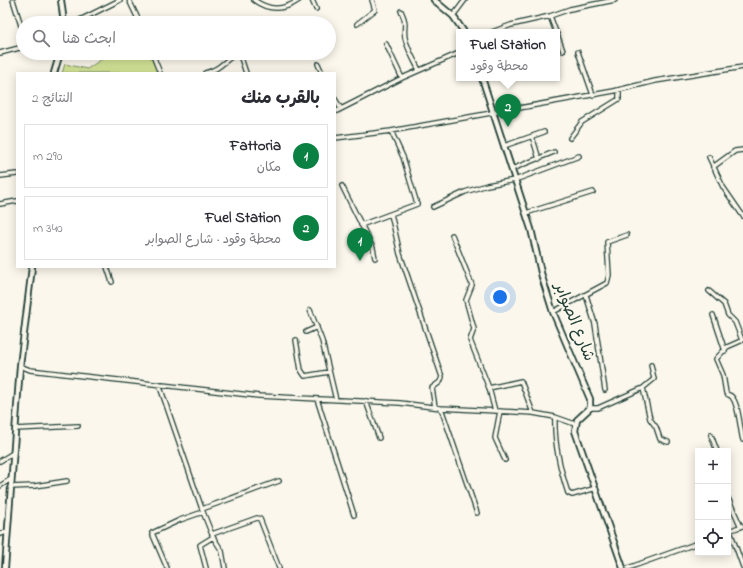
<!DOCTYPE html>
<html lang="ar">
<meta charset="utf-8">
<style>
:root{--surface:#fff;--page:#f2f2f3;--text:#2b2b33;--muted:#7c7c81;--line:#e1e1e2;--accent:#0b8043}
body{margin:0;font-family:"Indie Flower","Playpen Sans Arabic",sans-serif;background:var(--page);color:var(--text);direction:rtl}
.controls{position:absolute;right:12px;bottom:12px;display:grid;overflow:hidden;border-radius:0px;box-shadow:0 2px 10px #0003}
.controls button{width:36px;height:36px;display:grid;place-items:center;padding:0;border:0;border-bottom:1px solid var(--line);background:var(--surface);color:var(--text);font:20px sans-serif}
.you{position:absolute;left:500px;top:297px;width:14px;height:14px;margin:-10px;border:3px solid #fff;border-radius:50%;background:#1a73e8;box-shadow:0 0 0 6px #1a73e833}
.badge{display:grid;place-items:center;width:26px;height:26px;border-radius:50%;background:var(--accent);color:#fff;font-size:13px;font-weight:700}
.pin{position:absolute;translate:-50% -33px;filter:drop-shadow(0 1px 2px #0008)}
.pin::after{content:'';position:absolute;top:21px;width:14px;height:12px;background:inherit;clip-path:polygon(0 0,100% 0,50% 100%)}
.popup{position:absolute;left:456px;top:29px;width:104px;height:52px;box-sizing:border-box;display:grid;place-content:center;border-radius:0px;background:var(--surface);filter:drop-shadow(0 1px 3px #0005);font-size:13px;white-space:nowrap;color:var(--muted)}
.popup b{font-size:15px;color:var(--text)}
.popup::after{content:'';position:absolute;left:50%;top:100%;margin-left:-8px;border:8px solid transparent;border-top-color:var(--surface)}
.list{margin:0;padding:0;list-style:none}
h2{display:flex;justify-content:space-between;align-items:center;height:52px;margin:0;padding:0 16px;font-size:17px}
h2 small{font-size:13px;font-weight:400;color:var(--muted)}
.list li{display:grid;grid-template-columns:26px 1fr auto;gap:12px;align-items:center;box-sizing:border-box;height:64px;margin:0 8px 8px;padding:0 8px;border:1px solid var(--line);border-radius:0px}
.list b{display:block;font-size:15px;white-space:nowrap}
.list p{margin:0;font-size:13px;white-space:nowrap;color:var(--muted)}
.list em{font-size:13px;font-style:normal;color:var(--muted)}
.icon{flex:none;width:22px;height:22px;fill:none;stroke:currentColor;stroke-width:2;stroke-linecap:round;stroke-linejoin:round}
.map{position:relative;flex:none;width:743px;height:568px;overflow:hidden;direction:ltr}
.search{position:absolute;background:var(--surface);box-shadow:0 2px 10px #0003;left:16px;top:16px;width:320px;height:44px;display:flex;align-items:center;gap:10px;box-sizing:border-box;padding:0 14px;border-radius:22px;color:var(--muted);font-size:15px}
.panel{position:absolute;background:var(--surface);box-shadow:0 2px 10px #0003;left:16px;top:72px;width:320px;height:196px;border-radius:0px;direction:rtl}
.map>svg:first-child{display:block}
.green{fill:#d3e396;stroke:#799065}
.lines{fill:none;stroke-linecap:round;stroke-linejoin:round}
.street-casing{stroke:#1f3d34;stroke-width:6}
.secondary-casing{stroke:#1f3d34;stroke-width:8}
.street{stroke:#fbf7ec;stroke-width:3.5}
.secondary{stroke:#fbf7ec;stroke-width:4.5}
.labels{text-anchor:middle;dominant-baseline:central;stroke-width:4;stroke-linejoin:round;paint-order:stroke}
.street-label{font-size:16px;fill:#1f3d34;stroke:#fbf7ec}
</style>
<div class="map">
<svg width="743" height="568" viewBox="0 0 743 568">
<rect width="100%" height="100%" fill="#fbf7ec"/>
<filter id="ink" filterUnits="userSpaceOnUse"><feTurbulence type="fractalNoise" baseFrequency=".025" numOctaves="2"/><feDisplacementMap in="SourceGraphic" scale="8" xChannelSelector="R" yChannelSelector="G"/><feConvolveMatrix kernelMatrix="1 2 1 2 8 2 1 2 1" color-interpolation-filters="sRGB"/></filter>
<g filter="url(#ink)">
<path class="green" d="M 118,53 L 149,53 L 158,73 L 62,73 L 65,64 L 87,69 L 102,59 Z"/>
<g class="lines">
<defs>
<path id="street" d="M 13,0 L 23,32
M 129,0 L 140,23
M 254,0 C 269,11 283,11 299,0
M 312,0 L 316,9
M 401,11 C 408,26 403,25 405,38 C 408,50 414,60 419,70
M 453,16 L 465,0
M 550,16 L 556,32
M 74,23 L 120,0
M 357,24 L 375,10 L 372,0
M 492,32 L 511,25 L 550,16 L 570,9 L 615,0
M 557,34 L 563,51
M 386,44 L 402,78
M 578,52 L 593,95
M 0,53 L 23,47
M 152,53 L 160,73
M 240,55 L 246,73
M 318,64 L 322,73
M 205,73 C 219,70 224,61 237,53 L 240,55 L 245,53
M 335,99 L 341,109
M 335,112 L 402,78 L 459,53
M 532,136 L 539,159
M 335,138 L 391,131 L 614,91 L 655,81 L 743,67
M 570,138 L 582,122 L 619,99 L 619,90
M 504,146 L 544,132
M 709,157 L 723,187 L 743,216
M 713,167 L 735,151 L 743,150
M 512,169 L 554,152
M 0,176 L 17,174
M 342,186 L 373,248 L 375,258
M 0,204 L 17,201
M 433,207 L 465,192 L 487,185 L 515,180 L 579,156
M 526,213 L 593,192
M 391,214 L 400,254 L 442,377 L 440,382 L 432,388 L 435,407
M 361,225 L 417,204 L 403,157 L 391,131
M 452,235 L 472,285 L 466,300 L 474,329 L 470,340 L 489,388 L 495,411
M 107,267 L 112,282
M 709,291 L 724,304 L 728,315 L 735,322 L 742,340
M 586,295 L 595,324 L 605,390
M 310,310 L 322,341 L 336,400
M 553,312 L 607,283 L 609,275 L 607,242 L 627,235
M 713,315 L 725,351
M 306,332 L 317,327
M 296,340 L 301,370 L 305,376 L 329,372
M 743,340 L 727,347 L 716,359 L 723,375 L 726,393 C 727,395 730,395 731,396 C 739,403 740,430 743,440
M 20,366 L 30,370 L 259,396 L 400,403 L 441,408 L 533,413 L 555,417 L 575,424
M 159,384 L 203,512 L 213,537 L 222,551 L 225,568
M 489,388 L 521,381 L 533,413
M 643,388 L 650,419 L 656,427 L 660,439 L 668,442
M 317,399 L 354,515
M 366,401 L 379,438
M 441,408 L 477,513
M 590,408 L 598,408 L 643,388 L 654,379 L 651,365
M 500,411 L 495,438 L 505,460
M 555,417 C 554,442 560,469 568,493 L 572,495 L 596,488
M 15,429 L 78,426
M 711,435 L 717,451
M 0,461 L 13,453
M 0,486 L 11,479
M 10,487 L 35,486 L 67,481
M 728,498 L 741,527
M 202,509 L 279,481
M 729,531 L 742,526
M 730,531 L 743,567
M 0,534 L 7,532
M 212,534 L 257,518 L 260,519 L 279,568
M 167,568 L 152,533 L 180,520 L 203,512
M 206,568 L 200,545 L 213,537
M 628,568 L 698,543"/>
<path id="secondary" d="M 61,0 L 64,23
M 434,0 L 453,16 L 464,32
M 54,73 L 60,53
M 482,78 L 531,229 L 542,277 L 553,312 L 590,399 L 590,408 L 577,420 L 575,431 L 623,568
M 5,568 L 20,366 L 32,267"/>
</defs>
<use href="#street" class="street-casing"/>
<use href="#secondary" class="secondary-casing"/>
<use href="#street" class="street"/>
<use href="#secondary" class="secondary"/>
</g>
</g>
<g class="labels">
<g class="street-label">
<text transform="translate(574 322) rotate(68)">شارع الصوابر</text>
</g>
</g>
</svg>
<div class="controls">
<button>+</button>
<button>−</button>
<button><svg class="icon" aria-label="locate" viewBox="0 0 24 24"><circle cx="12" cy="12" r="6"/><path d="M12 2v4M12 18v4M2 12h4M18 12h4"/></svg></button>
</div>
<div class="you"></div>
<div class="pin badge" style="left:360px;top:261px">1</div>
<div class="pin badge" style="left:508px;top:127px">2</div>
<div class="popup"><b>Fuel Station</b>محطة وقود</div>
<div class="search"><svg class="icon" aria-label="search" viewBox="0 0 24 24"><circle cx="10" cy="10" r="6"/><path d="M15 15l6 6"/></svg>ابحث هنا</div>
<section class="panel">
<h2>بالقرب منك<small>النتائج: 2</small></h2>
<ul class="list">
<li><span class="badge">1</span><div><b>Fattoria</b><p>مكان</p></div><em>290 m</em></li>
<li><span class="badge">2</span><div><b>Fuel Station</b><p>محطة وقود · شارع الصوابر</p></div><em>340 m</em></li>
</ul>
</section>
</div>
